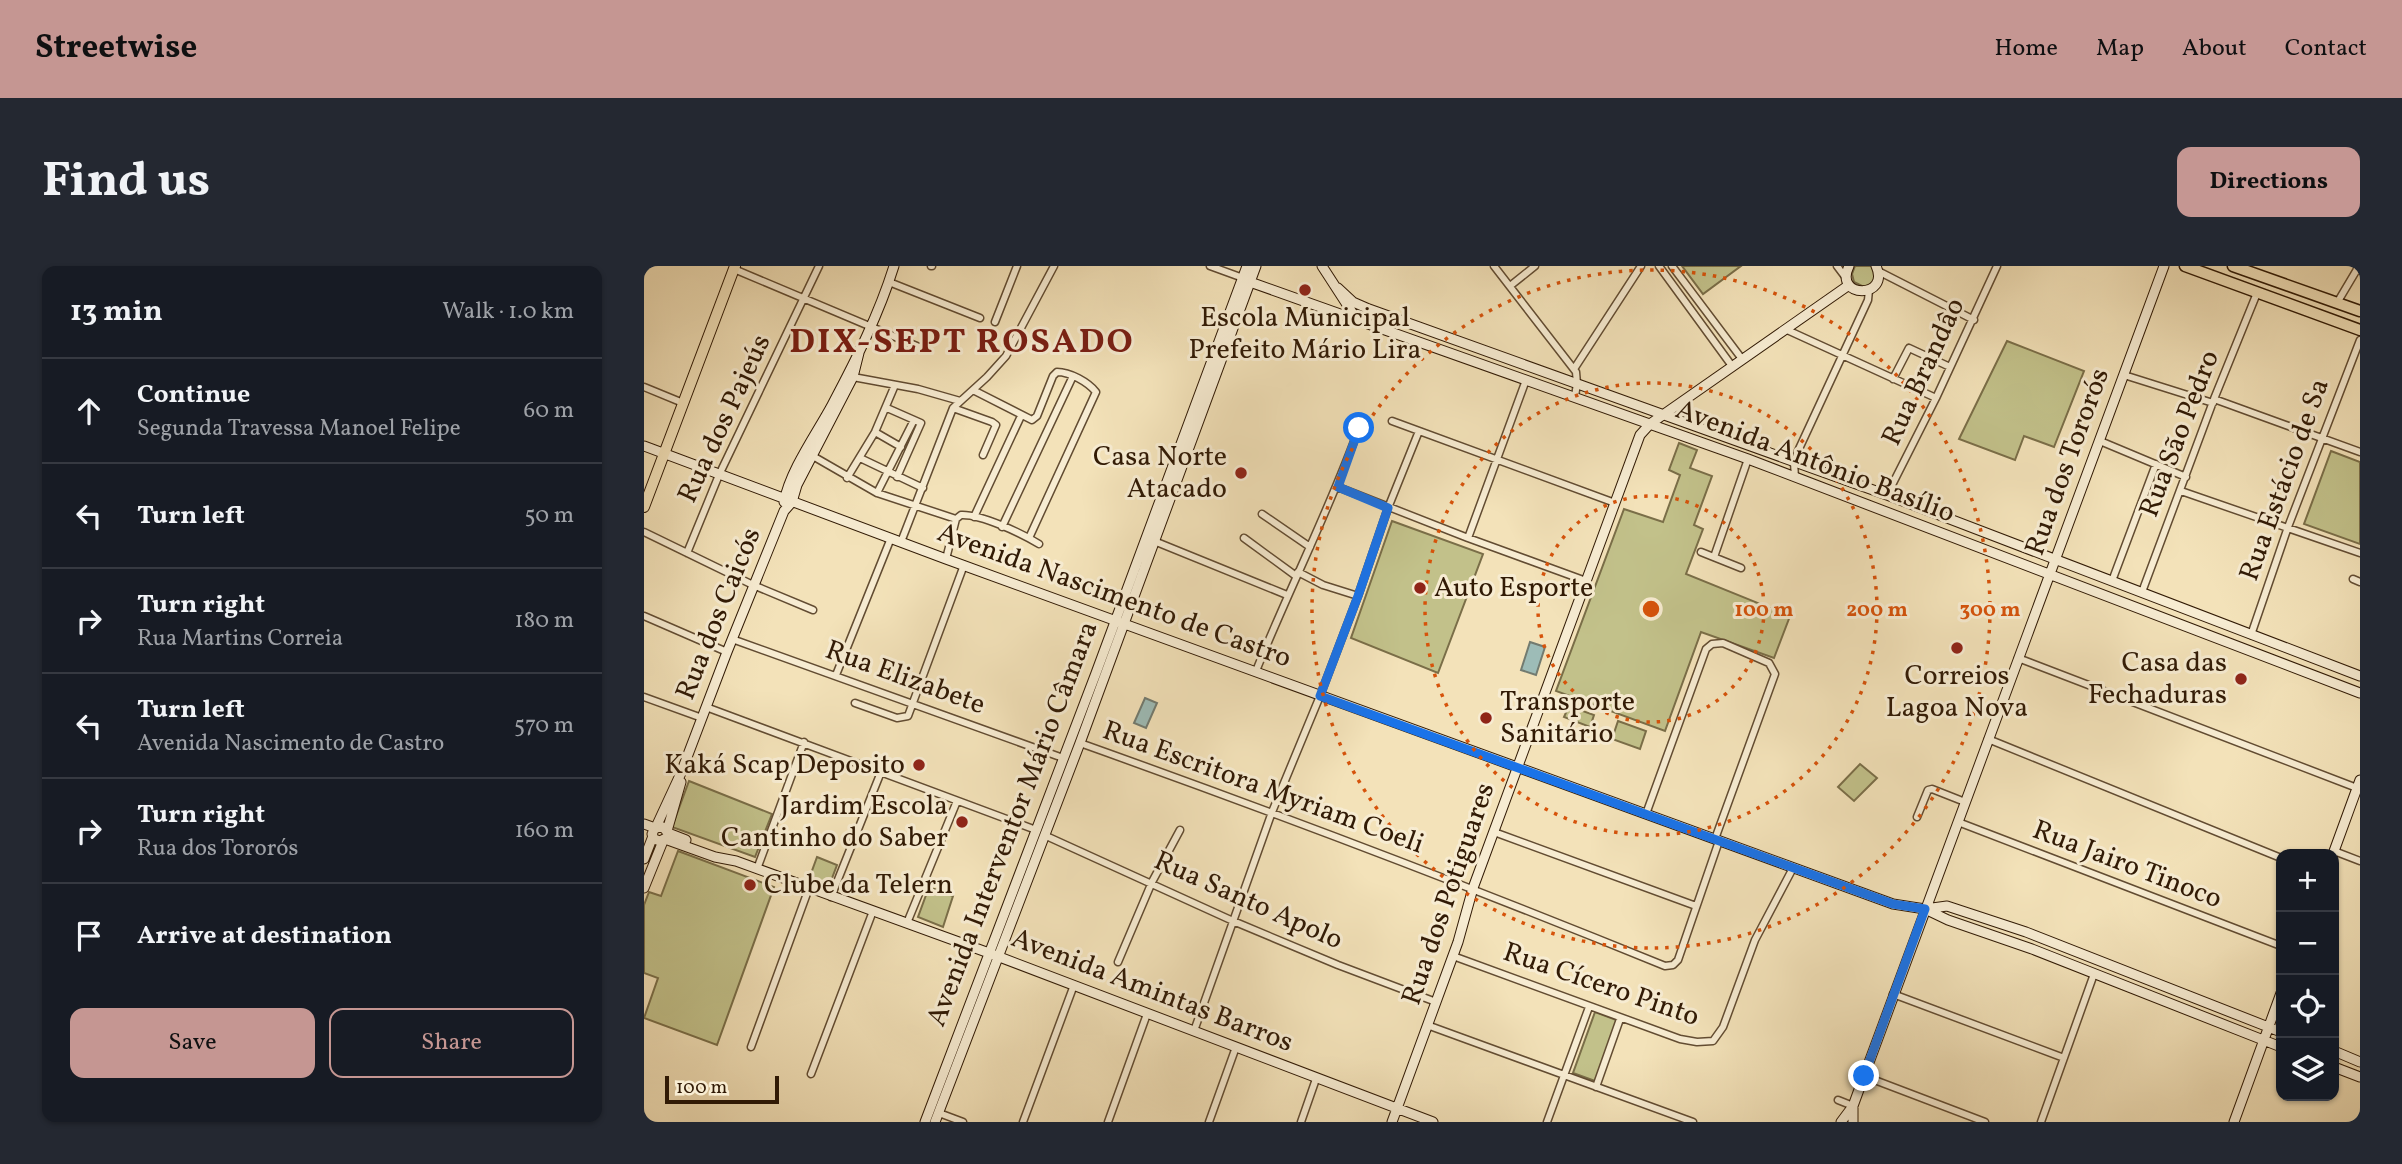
<!DOCTYPE html>
<meta charset="utf-8">
<style>
:root{--surface:#171b24;--page:#242831;--text:#f1f3f6;--muted:#9ea1a6;--line:#363941;--accent:#c59692}
body{margin:0;font-family:Vollkorn,serif;background:var(--page);color:var(--text)}
.controls{position:absolute;right:21px;bottom:21px;display:grid;overflow:hidden;border-radius:14px;box-shadow:0 2px 5px #0004}
.controls button{width:63px;height:63px;display:grid;place-items:center;padding:0;border:0;border-bottom:2px solid var(--line);background:var(--surface);color:var(--text);font:35px sans-serif}
.scale{position:absolute;left:21px;bottom:18px;width:114px;box-sizing:border-box;padding-left:7px;border:4px solid #311a05;border-top:0;font-size:19px;line-height:24px;white-space:nowrap;color:#311a05;-webkit-text-stroke:5px #f7ecd2;paint-order:stroke}
.stop{position:absolute;width:21px;height:21px;margin:-16px;border:5px solid #1a73e8;border-radius:50%;background:#fff}
.stop.end{background:#1a73e8;border-color:#fff;box-shadow:0 2px 7px #0008}
.list{margin:0;padding:0;list-style:none}
h2{display:flex;justify-content:space-between;align-items:center;height:91px;margin:0;padding:0 28px;font-size:30px}
h2 small{font-size:23px;font-weight:400;color:var(--muted)}
.list li{display:grid;grid-template-columns:46px 1fr auto;gap:21px;align-items:center;box-sizing:border-box;height:105px;padding:0 28px;border-top:2px solid var(--line)}
.list b{display:block;font-size:26px;white-space:nowrap}
.list p{margin:0;font-size:23px;white-space:nowrap;color:var(--muted)}
.list em{font-size:23px;font-style:normal;color:var(--muted)}
.actions{display:flex;gap:14px;padding:21px 28px}
.actions a{flex:1;padding:16px 0;border:2px solid var(--accent);border-radius:14px;text-align:center;font-size:24px;color:var(--accent)}
.actions .main{background:var(--accent);color:#111}
.icon{flex:none;width:38px;height:38px;fill:none;stroke:currentColor;stroke-width:2;stroke-linecap:round;stroke-linejoin:round}
.map{position:relative;flex:none;width:1716px;height:856px;overflow:hidden;border-radius:14px}
header{display:flex;align-items:center;gap:42px;box-sizing:border-box;height:98px;padding:0 35px;background:var(--accent);color:#111}
header strong{font-size:33px}
nav{display:flex;gap:38px;margin-inline-start:auto;font-size:24px}
.intro{display:flex;align-items:center;justify-content:space-between;box-sizing:border-box;height:168px;padding:0 42px}
h1{margin:0;font-size:49px}
.button{padding:18px 32px;border-radius:14px;background:var(--accent);color:#111;font-size:24px;font-weight:700}
main{display:flex;gap:42px;padding:0 42px}
aside{flex:1;background:var(--surface);border-radius:14px;box-shadow:0 2px 5px #0004}
.map>svg:first-child{display:block}
.green{fill:#c2c18a;stroke:#7a6e48;stroke-width:2}
.water{fill:#9dbcb7;stroke:#727b70;stroke-width:2}
.lines{fill:none;stroke-linecap:round;stroke-linejoin:round}
.street-casing{stroke:#624c32;stroke-width:9}
.secondary-casing{stroke:#311a05;stroke-width:11}
.primary-casing{stroke:#311a05;stroke-width:12}
.highway-casing{stroke:#311a05;stroke-width:13}
.street{stroke:#f7ecd2;stroke-width:6}
.secondary{stroke:#f7ecd2;stroke-width:9}
.primary{stroke:#f3e2b9;stroke-width:10}
.highway{stroke:#f3e2b9;stroke-width:10}
.route{stroke:#1a73e8;stroke-width:9}
.ring{fill:none;stroke:#d6530b;stroke-width:3.5;stroke-dasharray:3.5 7}
.poi-dot{fill:#8f2418;stroke:#f7ecd2;stroke-width:2.5}
.labels{text-anchor:middle;dominant-baseline:central;stroke-width:6;stroke-linejoin:round;paint-order:stroke}
.poi-label{font-size:28px;fill:#311a05;stroke:#f7ecd2;text-anchor:end}
.street-label{font-size:28px;fill:#311a05;stroke:#f7ecd2}
.district-label{font-size:35px;font-weight:bold;letter-spacing:2px;fill:#7a1f14;stroke:#f7ecd2}
.centre{fill:#d6530b;stroke:#f7ecd2;stroke-width:3.5}
.ring-label{font-size:21px;text-anchor:middle;font-weight:bold;fill:#d6530b;stroke:#f7ecd2;stroke-width:6;stroke-linejoin:round;paint-order:stroke}
</style>
<header>
<strong>Streetwise</strong>
<nav><a>Home</a><a>Map</a><a>About</a><a>Contact</a></nav>
</header>
<div class="intro"><h1>Find us</h1><a class="button">Directions</a></div>
<main>
<aside>
<h2>13 min<small>Walk · 1.0 km</small></h2>
<ul class="list">
<li><svg class="icon" aria-label="ahead" viewBox="0 0 24 24"><path d="M12 20V5M6 11l6-6 6 6"/></svg><div><b>Continue</b><p>Segunda Travessa Manoel Felipe</p></div><em>60 m</em></li>
<li><svg class="icon" aria-label="left" viewBox="0 0 24 24"><path d="M17 20v-9H6M10 6l-5 5 5 5"/></svg><div><b>Turn left</b></div><em>50 m</em></li>
<li><svg class="icon" aria-label="right" viewBox="0 0 24 24"><path d="M7 20v-9h11M14 6l5 5-5 5"/></svg><div><b>Turn right</b><p>Rua Martins Correia</p></div><em>180 m</em></li>
<li><svg class="icon" aria-label="left" viewBox="0 0 24 24"><path d="M17 20v-9H6M10 6l-5 5 5 5"/></svg><div><b>Turn left</b><p>Avenida Nascimento de Castro</p></div><em>570 m</em></li>
<li><svg class="icon" aria-label="right" viewBox="0 0 24 24"><path d="M7 20v-9h11M14 6l5 5-5 5"/></svg><div><b>Turn right</b><p>Rua dos Tororós</p></div><em>160 m</em></li>
<li><svg class="icon" aria-label="arrive" viewBox="0 0 24 24"><path d="M6 21V4h12l-3 4 3 4H6"/></svg><div><b>Arrive at destination</b></div></li>
</ul>
<div class="actions"><a class="main">Save</a><a>Share</a></div>
</aside>
<div class="map">
<svg width="1716" height="856" viewBox="0 0 1716 856">
<rect width="100%" height="100%" fill="#f3e2b9"/>
<filter id="stains"><feTurbulence type="fractalNoise" baseFrequency=".00286" numOctaves="4"/><feColorMatrix values="0 0 0 0 .2 0 0 0 0 .09 0 0 0 0 .02 0 0 0 .5 -.17"/></filter>
<radialGradient id="worn" r=".72"><stop offset=".6" stop-color="#630" stop-opacity="0"/><stop offset="1" stop-color="#630" stop-opacity=".3"/></radialGradient>
<path class="green" d="M 1038,0 L 1097,0 L 1059,28 Z
M 1211,0 L 1228,0 L 1232,7 L 1228,18 L 1220,21 L 1210,16 L 1208,8 Z
M 1363,75 L 1440,105 L 1410,181 L 1380,170 L 1371,194 L 1315,173 Z
M 1035,177 L 1053,184 L 1046,202 L 1068,210 L 1050,259 L 1059,263 L 1042,308 L 1146,350 L 1130,392 L 1057,366 L 1021,465 L 912,425 L 980,243 L 1019,256 L 1036,209 L 1025,204 Z
M 1687,185 L 1716,196 L 1716,278 L 1660,258 Z
M 748,255 L 839,288 L 794,407 L 707,372 Z
M 925,440 L 950,449 L 946,461 L 920,451 Z
M 974,455 L 1002,465 L 996,483 L 968,473 Z
M 1216,498 L 1233,512 L 1210,535 L 1194,521 Z
M 45,515 L 128,548 L 111,591 L 28,561 Z
M 34,585 L 130,621 L 73,779 L 0,752 L 14,712 L 0,707 L 0,639 L 5,626 L 17,630 Z
M 173,591 L 193,599 L 185,620 L 165,613 Z
M 285,621 L 309,630 L 299,661 L 274,651 Z
M 951,746 L 975,755 L 951,815 L 929,807 Z"/>
<path class="water" d="M 886,376 L 901,381 L 892,409 L 877,404 Z
M 501,432 L 513,437 L 502,462 L 490,457 Z"/>
<g class="lines">
<defs>
<path id="street" d="M 287,0 L 288,0
M 566,0 L 599,12
M 850,0 L 932,106 L 933,118 L 931,130
M 1015,0 L 1088,100
M 1028,0 L 1098,93
M 1193,0 L 1202,12
M 90,3 L 275,81
M 1234,5 L 1330,54
M 245,16 L 336,52
M 866,20 L 891,0
M 1693,37 L 1715,0
M 351,56 L 373,0
M 1141,63 L 1292,132
M 930,103 L 997,0
M 1480,109 L 1569,137
M 209,111 L 274,123 L 316,135
M 1249,113 L 1265,82 L 1306,101
M 0,121 L 39,137
M 329,124 L 388,154 L 393,150 L 409,110 L 413,106 C 426,106 444,116 452,126 L 385,272
M 1570,133 L 1716,186
M 243,142 L 277,157 L 253,211
M 309,142 L 348,156 L 352,159 L 339,189
M 748,155 L 971,237
M 231,166 L 257,181
M 1456,175 L 1542,211
M 167,189 L 233,227 L 312,253
M 216,192 L 279,222
M 1151,211 L 1150,197 L 1154,185 L 1224,34 L 1225,24
M 203,212 L 231,166 L 251,119
M 694,221 L 824,272 L 942,315
M 1537,225 L 1716,287
M 233,227 L 270,154
M 1243,229 L 1292,132 L 1353,0
M 618,248 L 666,281
M 330,251 L 377,150
M 358,261 L 429,110
M 0,266 L 109,319 L 169,344
M 600,272 L 652,310
M 824,272 L 882,114
M 510,275 L 643,329
M 257,276 L 309,142 L 343,111 L 362,90 L 410,0
M 1057,286 L 1097,302
M 43,287 L 75,209 L 175,0
M 1070,291 L 1104,193
M 302,293 L 312,253 L 317,249 C 337,248 377,267 395,278
M 654,306 L 679,319 L 714,330
M 1709,313 L 1716,316
M 1468,315 L 1512,198
M 1498,326 L 1570,133 L 1613,27
M 0,350 L 83,386
M 1607,369 L 1644,261 L 1716,74
M 88,373 L 419,492
M 1374,392 L 1713,522
M 612,405 C 645,323 685,245 715,162
M 192,409 L 247,272
M 0,431 L 58,452
M 211,437 L 253,452 L 264,450 L 320,299
M 62,441 L 392,564
M 1344,473 L 1637,592
M 436,477 C 632,547 827,621 1021,700 L 1029,699 L 1034,694 L 1075,575
M 1002,548 L 1062,383 L 1068,378 L 1079,377 L 1125,397 L 1131,408 L 1071,573
M 1273,551 L 1284,524 L 1288,523 L 1321,536
M 1314,556 L 1637,680
M 850,566 L 1052,640
M 400,569 L 589,655 L 694,699 L 792,736
M 1690,585 L 1716,595
M 113,603 L 160,476
M 187,631 L 237,506
M 263,657 L 313,535
M 809,690 L 1036,773 L 1053,776 L 1069,775 L 1079,761 L 1111,674 L 1149,602
M 474,696 L 508,616 L 536,564
M 1249,728 L 1420,792
M 783,759 L 1049,856
M 550,765 L 628,546 L 676,430 L 714,330 L 744,242 L 775,165
M 107,781 L 165,622
M 167,808 L 229,645
M 1220,810 L 1341,856
M 952,821 L 976,753
M 1194,834 L 1209,840
M 295,847 L 319,856
M 379,856 L 430,719
M 464,856 L 503,748
M 565,856 L 592,781
M 657,856 L 672,813
M 903,856 L 945,741
M 1397,856 L 1450,708"/>
<path id="secondary" d="M 678,0 L 713,54
M 1205,0 C 1189,33 1247,33 1232,0
M 606,16 L 1104,193 L 1716,427
M 694,22 L 709,36 L 725,43 L 1243,229 L 1716,410
M 0,180 L 302,293 L 1249,638 L 1281,643 L 1303,640 L 1382,666 L 1637,766
M 140,236 C 146,204 173,167 188,139 C 212,94 235,48 250,0
M 0,558 L 11,562 L 19,561 L 24,567 L 42,574
M 12,561 L 37,507 L 83,386 L 140,245 L 148,236 L 153,219 L 209,111 L 215,87
M 11,562 L 8,568 L 10,573 L 16,575 L 22,572
M 23,565 L 37,516
M 21,573 L 71,591 L 92,595 L 345,687 L 789,856
M 1689,588 L 1716,514
M 0,593 L 9,570
M 0,622 L 19,575
M 1281,643 L 1304,654 L 1388,683 L 1637,781
M 1690,785 L 1716,796
M 1690,801 L 1716,811
M 1209,840 L 1209,856
M 281,856 L 452,407 L 603,0
M 291,856 L 436,477 L 612,0
M 748,856 L 814,676 L 829,622 L 996,169 L 1006,158 L 1205,19
M 1197,856 L 1209,840 L 1220,810 L 1520,0
M 1590,856 L 1637,727"/>
<path id="primary" d="M 0,241 L 91,0"/>
<path id="highway" d="M 1541,0 L 1716,64
M 1589,0 L 1716,45"/>
</defs>
<use href="#street" class="street-casing"/>
<use href="#secondary" class="secondary-casing"/>
<use href="#primary" class="primary-casing"/>
<use href="#highway" class="highway-casing"/>
<use href="#street" class="street"/>
<use href="#secondary" class="secondary"/>
<use href="#primary" class="primary"/>
<use href="#highway" class="highway"/>
</g>
<g class="lines">
<path class="route" d="M 715,162 L 694,221 L 744,242 L 714,330 L 676,430 L 1249,638 L 1281,643 L 1220,810"/>
</g>
<g class="ring">
<circle cx="1007" cy="343" r="113"/>
<circle cx="1007" cy="343" r="226"/>
<circle cx="1007" cy="343" r="339"/>
</g>
<g class="poi-dot">
<circle cx="661" cy="24" r="7"/>
<circle cx="597" cy="207" r="7"/>
<circle cx="776" cy="322" r="7"/>
<circle cx="1313" cy="382" r="7"/>
<circle cx="1597" cy="413" r="7"/>
<circle cx="842" cy="452" r="7"/>
<circle cx="275" cy="499" r="7"/>
<circle cx="318" cy="556" r="7"/>
<circle cx="106" cy="619" r="7"/>
</g>
<g class="labels">
<g class="poi-label">
<text x="661" y="52" text-anchor="middle">Escola Municipal<tspan x="661" dy="32">Prefeito Mário Lira</tspan></text>
<text x="583" y="191">Casa Norte<tspan x="583" dy="32">Atacado</tspan></text>
<text x="790" y="322" text-anchor="start">Auto Esporte</text>
<text x="1583" y="397">Casa das<tspan x="1583" dy="32">Fechaduras</tspan></text>
<text x="1313" y="410" text-anchor="middle">Correios<tspan x="1313" dy="32">Lagoa Nova</tspan></text>
<text x="856" y="436" text-anchor="start">Transporte<tspan x="856" dy="32">Sanitário</tspan></text>
<text x="261" y="499">Kaká Scap Deposito</text>
<text x="304" y="540">Jardim Escola<tspan x="304" dy="32">Cantinho do Saber</tspan></text>
<text x="120" y="619" text-anchor="start">Clube da Telern</text>
</g>
<g class="street-label">
<text transform="translate(1280 106) rotate(-65)">Rua Brandâo</text>
<text transform="translate(81 153) rotate(-65)">Rua dos Pajeús</text>
<text transform="translate(1536 168) rotate(-69)">Rua São Pedro</text>
<text transform="translate(1171 196) rotate(21)">Avenida Antônio Basílio</text>
<text transform="translate(1424 196) rotate(-70)">Rua dos Tororós</text>
<text transform="translate(1641 214) rotate(-70)">Rua Estácio de Sa</text>
<text transform="translate(470 330) rotate(20)">Avenida Nascimento de Castro</text>
<text transform="translate(75 348) rotate(-68)">Rua dos Caicós</text>
<text transform="translate(261 412) rotate(20)">Rua Elizabete</text>
<text transform="translate(619 522) rotate(20)">Rua Escritora Myriam Coeli</text>
<text transform="translate(369 558) rotate(-69)">Avenida Interventor Mário Câmara</text>
<text transform="translate(1483 599) rotate(21)">Rua Jairo Tinoco</text>
<text transform="translate(805 628) rotate(-71)">Rua dos Potiguares</text>
<text transform="translate(604 635) rotate(24)">Rua Santo Apolo</text>
<text transform="translate(957 719) rotate(19)">Rua Cícero Pinto</text>
<text transform="translate(508 725) rotate(21)">Avenida Amintas Barros</text>
</g>
<g class="district-label">
<text x="318" y="77">DIX-SEPT ROSADO</text>
</g>
</g>
<circle cx="1007" cy="343" r="10" class="centre"/>
<g class="ring-label">
<text x="1120" y="350">100 m</text>
<text x="1233" y="350">200 m</text>
<text x="1346" y="350">300 m</text>
</g>
<rect width="100%" height="100%" filter="url(#stains)"/>
<rect width="100%" height="100%" fill="url(#worn)"/>
</svg>
<div class="controls">
<button>+</button>
<button>−</button>
<button><svg class="icon" aria-label="locate" viewBox="0 0 24 24"><circle cx="12" cy="12" r="6"/><path d="M12 2v4M12 18v4M2 12h4M18 12h4"/></svg></button>
<button><svg class="icon" aria-label="layers" viewBox="0 0 24 24"><path d="M12 4l9 5-9 5-9-5zM3 14l9 5 9-5"/></svg></button>
</div>
<div class="scale">100 m</div>
<div class="stop" style="left:715px;top:162px"></div>
<div class="stop end" style="left:1220px;top:810px"></div>
</div>
</main>
